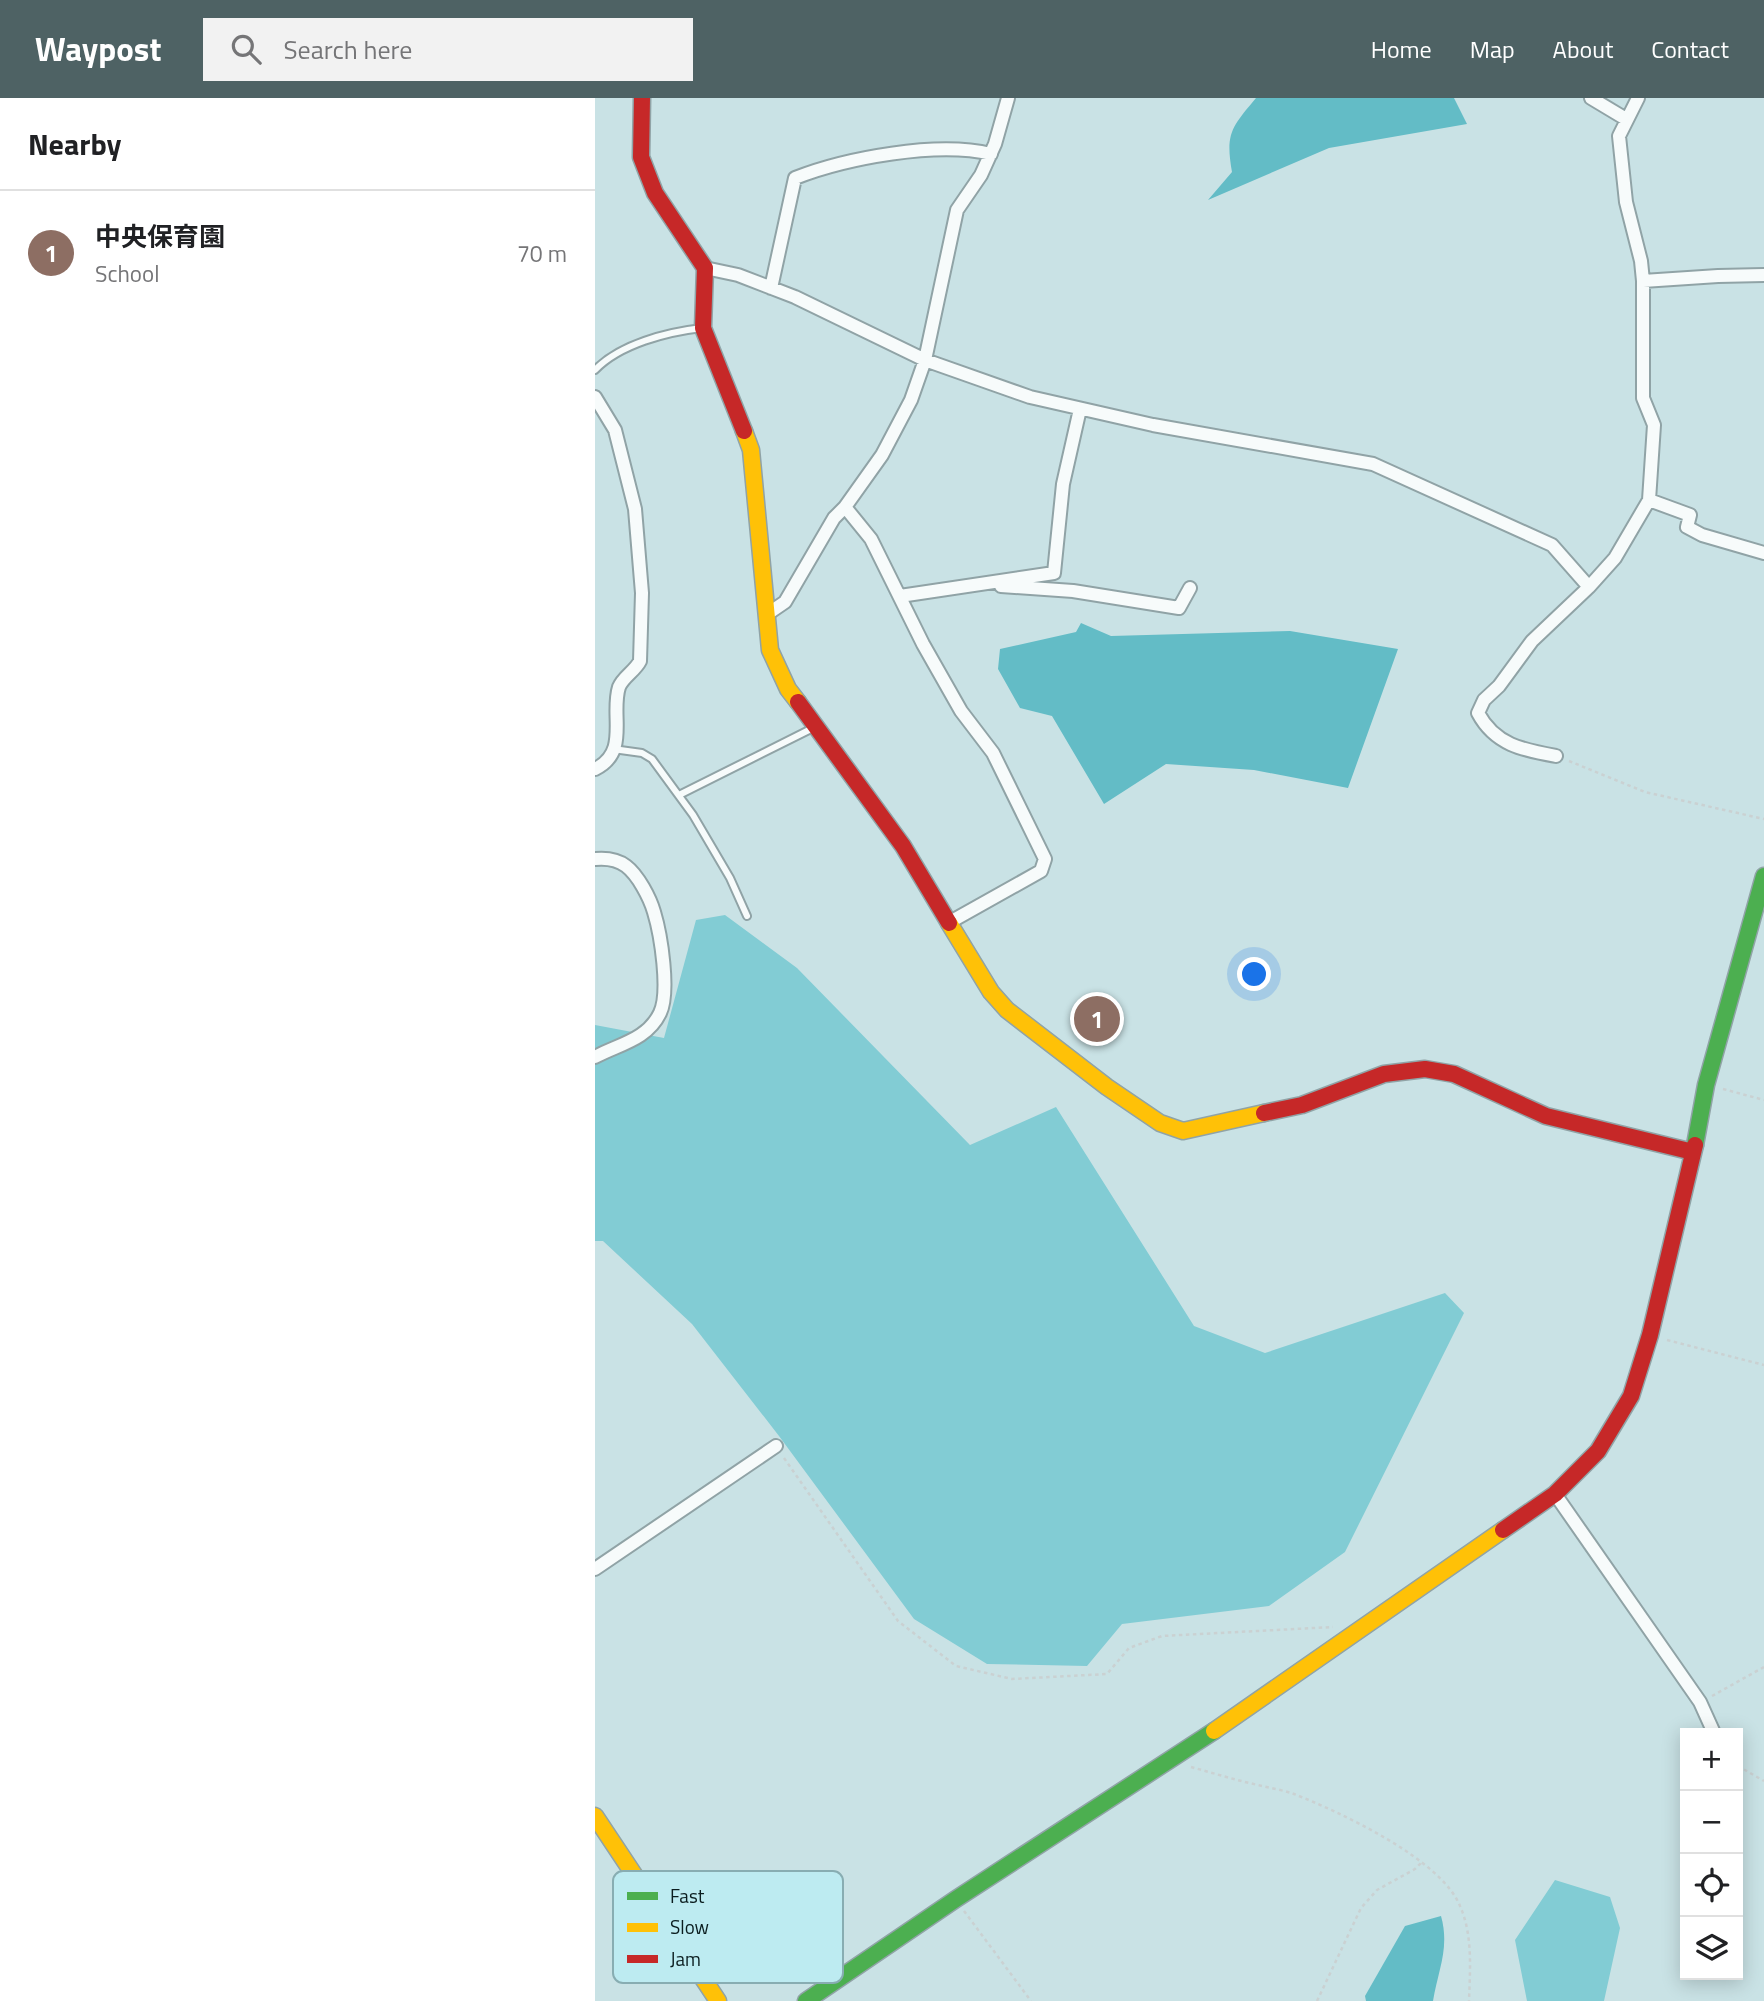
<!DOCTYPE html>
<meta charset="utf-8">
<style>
:root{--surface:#fff;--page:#f2f2f2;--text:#202124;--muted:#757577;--line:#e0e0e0;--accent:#4e6264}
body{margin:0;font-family:"Titillium Web","Noto Sans JP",sans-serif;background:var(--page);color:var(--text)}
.controls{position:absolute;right:21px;bottom:21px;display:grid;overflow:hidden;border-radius:0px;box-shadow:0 4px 18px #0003}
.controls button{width:63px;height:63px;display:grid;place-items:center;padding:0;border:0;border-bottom:2px solid var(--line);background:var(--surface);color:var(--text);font:35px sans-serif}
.you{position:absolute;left:660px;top:877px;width:24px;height:24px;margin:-18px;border:5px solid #fff;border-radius:50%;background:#1a73e8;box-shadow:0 0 0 10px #1a73e833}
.badge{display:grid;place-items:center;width:46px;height:46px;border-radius:50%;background:var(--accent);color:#fff;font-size:23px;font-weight:700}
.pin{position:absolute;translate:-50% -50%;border:4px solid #fff;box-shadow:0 2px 7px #0006}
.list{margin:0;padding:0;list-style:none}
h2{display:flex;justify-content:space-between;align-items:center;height:91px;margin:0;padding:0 28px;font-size:30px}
h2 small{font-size:23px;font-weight:400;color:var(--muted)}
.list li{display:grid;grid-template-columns:46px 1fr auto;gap:21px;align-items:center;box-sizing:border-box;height:126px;padding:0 28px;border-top:2px solid var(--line)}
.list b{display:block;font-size:26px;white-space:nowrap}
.list p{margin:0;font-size:23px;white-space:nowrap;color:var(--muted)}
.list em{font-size:23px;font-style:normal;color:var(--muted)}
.icon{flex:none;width:38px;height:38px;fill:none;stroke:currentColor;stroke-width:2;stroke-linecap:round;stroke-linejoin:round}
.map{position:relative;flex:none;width:1169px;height:1903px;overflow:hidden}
header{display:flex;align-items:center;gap:42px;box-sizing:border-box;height:98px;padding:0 35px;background:var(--accent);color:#fff}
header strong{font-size:33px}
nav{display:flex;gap:38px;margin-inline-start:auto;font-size:24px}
.search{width:490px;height:63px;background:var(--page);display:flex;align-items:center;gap:18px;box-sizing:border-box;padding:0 24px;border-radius:0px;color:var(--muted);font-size:26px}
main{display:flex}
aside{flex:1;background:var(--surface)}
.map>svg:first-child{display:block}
.forest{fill:#82ccd4}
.water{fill:#63bcc6}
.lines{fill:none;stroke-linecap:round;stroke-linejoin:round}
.lane-casing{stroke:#90a3a6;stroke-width:10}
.street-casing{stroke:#90a3a6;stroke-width:16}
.fast-casing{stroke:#90a3a6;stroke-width:19}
.slow-casing{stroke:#90a3a6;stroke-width:19}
.jam-casing{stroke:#90a3a6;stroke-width:19}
.path{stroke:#cad1d2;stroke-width:2.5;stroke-dasharray:3.5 3.5;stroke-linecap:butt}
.lane{stroke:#f7fbfb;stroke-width:6}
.street{stroke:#f7fbfb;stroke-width:12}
.fast{stroke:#4caf50;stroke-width:16}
.slow{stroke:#ffc107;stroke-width:16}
.jam{stroke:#c62828;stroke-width:16}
.key{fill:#bdebf1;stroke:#88adb2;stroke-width:2}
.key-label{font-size:19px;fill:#0b1d1f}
</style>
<header>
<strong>Waypost</strong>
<div class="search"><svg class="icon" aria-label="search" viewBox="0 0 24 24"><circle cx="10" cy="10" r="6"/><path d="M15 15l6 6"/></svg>Search here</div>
<nav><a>Home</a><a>Map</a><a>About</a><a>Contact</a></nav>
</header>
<main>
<aside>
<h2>Nearby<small></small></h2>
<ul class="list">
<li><span class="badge" style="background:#8d6e63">1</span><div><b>中央保育園</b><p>School</p></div><em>70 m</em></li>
</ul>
</aside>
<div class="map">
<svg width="1169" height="1903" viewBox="0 0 1169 1903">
<rect width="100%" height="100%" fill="#c9e2e5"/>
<path class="forest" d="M 130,817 L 202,870 L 375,1047 L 461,1009 L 599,1228 L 670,1255 L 850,1195 L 869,1215 L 750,1454 L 674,1508 L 527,1526 L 492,1568 L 392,1566 L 319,1521 L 184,1338 L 97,1226 L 8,1143 L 0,1143 L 0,927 L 69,940 L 101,822 Z
M 960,1782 L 1015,1799 L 1025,1830 L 1009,1903 L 932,1903 L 920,1842 Z"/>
<path class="water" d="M 661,0 L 859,0 L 872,26 L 734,50 L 613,102 L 637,74 C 630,35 637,29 661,0 Z
M 486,525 L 516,538 L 695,533 L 803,551 L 753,690 L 659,672 L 571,666 L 509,706 L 457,618 L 425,610 L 403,571 L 405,551 L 481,534 Z
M 846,1818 C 855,1850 843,1872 838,1903 L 771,1903 L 770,1898 L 810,1828 Z"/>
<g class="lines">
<defs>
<path id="lane" d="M 0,272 C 25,246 72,234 107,230
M 18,651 L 47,655 L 57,661 L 98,717 L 135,780 L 152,818
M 84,697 L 220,629"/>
<path id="street" d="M 996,0 L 1031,21
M 110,170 L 143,177 L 200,199 L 330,262 L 435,299 L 558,327 L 778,366 L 957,447 L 994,489
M 1048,183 L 1123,178 L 1169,177
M 176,190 L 200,80 C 251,60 342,43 396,56
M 0,299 L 20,332 L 40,411 L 47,495 L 45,563 C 40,573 28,579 24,589 C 15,617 35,654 0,671
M 1054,402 L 1095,417 L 1092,429 L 1107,437 L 1169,455
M 250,409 L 276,441 L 328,546 L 366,613 L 398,655 L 450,761 L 446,773 L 355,824
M 406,488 L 478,493 L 584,510 L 595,490
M 305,498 L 459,475 L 468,386 L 485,311
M 171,517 L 190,504 L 239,420 L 250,409 L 287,357 L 316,302 L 330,262 L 362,112 L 386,77 L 400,46 L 413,0
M 961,658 C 928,652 900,647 883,615 L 889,602 L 904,588 L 937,543 L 994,489 L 1020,460 L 1054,402 L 1059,327 L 1048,300 L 1048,183 L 1046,163 L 1031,104 L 1024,38 L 1043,0
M 0,761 C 11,760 22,761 31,768 C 43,777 55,800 59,814 C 66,837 75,894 65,915 C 52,942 24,946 0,959
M 960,1396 L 1105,1604 L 1119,1635
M 0,1471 L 181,1348"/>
<path id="fast" d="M 1100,1047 L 1111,987 L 1169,778
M 211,1903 L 361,1801 L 619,1633"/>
<path id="slow" d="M 149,333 L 156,352 L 175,552 L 193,591 L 203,604
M 354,825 L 396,894 L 412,912 L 512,989 L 565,1025 L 588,1033 L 669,1015
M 619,1633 L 908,1432
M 0,1718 L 123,1903"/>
<path id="jam" d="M 47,0 L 46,59 L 60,95 L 110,170 L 108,230 L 149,333
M 203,604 L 308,748 L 354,825
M 669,1015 L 707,1007 L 789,976 L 830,971 L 859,976 L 951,1018 L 1098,1054
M 908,1432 L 960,1396 L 1003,1353 L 1036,1298 L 1055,1237 L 1100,1047"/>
</defs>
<use href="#lane" class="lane-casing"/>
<use href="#street" class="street-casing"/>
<use href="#fast" class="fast-casing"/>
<use href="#slow" class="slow-casing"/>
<use href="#jam" class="jam-casing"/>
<path class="path" d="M 974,663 L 1050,694 L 1169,721
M 1128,991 L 1169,1002
M 1072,1242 L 1169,1267
M 189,1360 L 303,1523 L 361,1568 L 417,1581 L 512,1576 L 534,1550 L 567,1538 L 738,1529
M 1117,1598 L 1169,1569
M 1143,1668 L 1169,1683
M 596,1669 C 618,1675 640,1682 663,1687 C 675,1690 688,1692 699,1696 C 745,1714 846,1761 865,1808 C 878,1837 875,1872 874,1903
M 369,1813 L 436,1903
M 722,1903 L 766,1810 L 782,1792 L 820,1771 L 826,1765"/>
<use href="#lane" class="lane"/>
<use href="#street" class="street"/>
<use href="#fast" class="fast"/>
<use href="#slow" class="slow"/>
<use href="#jam" class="jam"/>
</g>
<rect x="18" y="1773" width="230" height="112" rx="10" class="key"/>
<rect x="32" y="1794" width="31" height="8" fill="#4caf50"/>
<rect x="32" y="1825" width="31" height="9" fill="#ffc107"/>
<rect x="32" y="1857" width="31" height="8" fill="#c62828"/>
<g class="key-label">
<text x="75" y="1805">Fast</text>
<text x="75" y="1836">Slow</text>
<text x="75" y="1868">Jam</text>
</g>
</svg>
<div class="controls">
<button>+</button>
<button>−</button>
<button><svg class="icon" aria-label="locate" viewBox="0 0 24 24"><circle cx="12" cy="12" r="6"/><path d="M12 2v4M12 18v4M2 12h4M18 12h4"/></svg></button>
<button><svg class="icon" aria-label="layers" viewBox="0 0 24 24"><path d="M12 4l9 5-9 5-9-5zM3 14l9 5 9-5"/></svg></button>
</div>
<div class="you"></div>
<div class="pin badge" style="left:502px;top:921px;background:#8d6e63">1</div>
</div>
</main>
